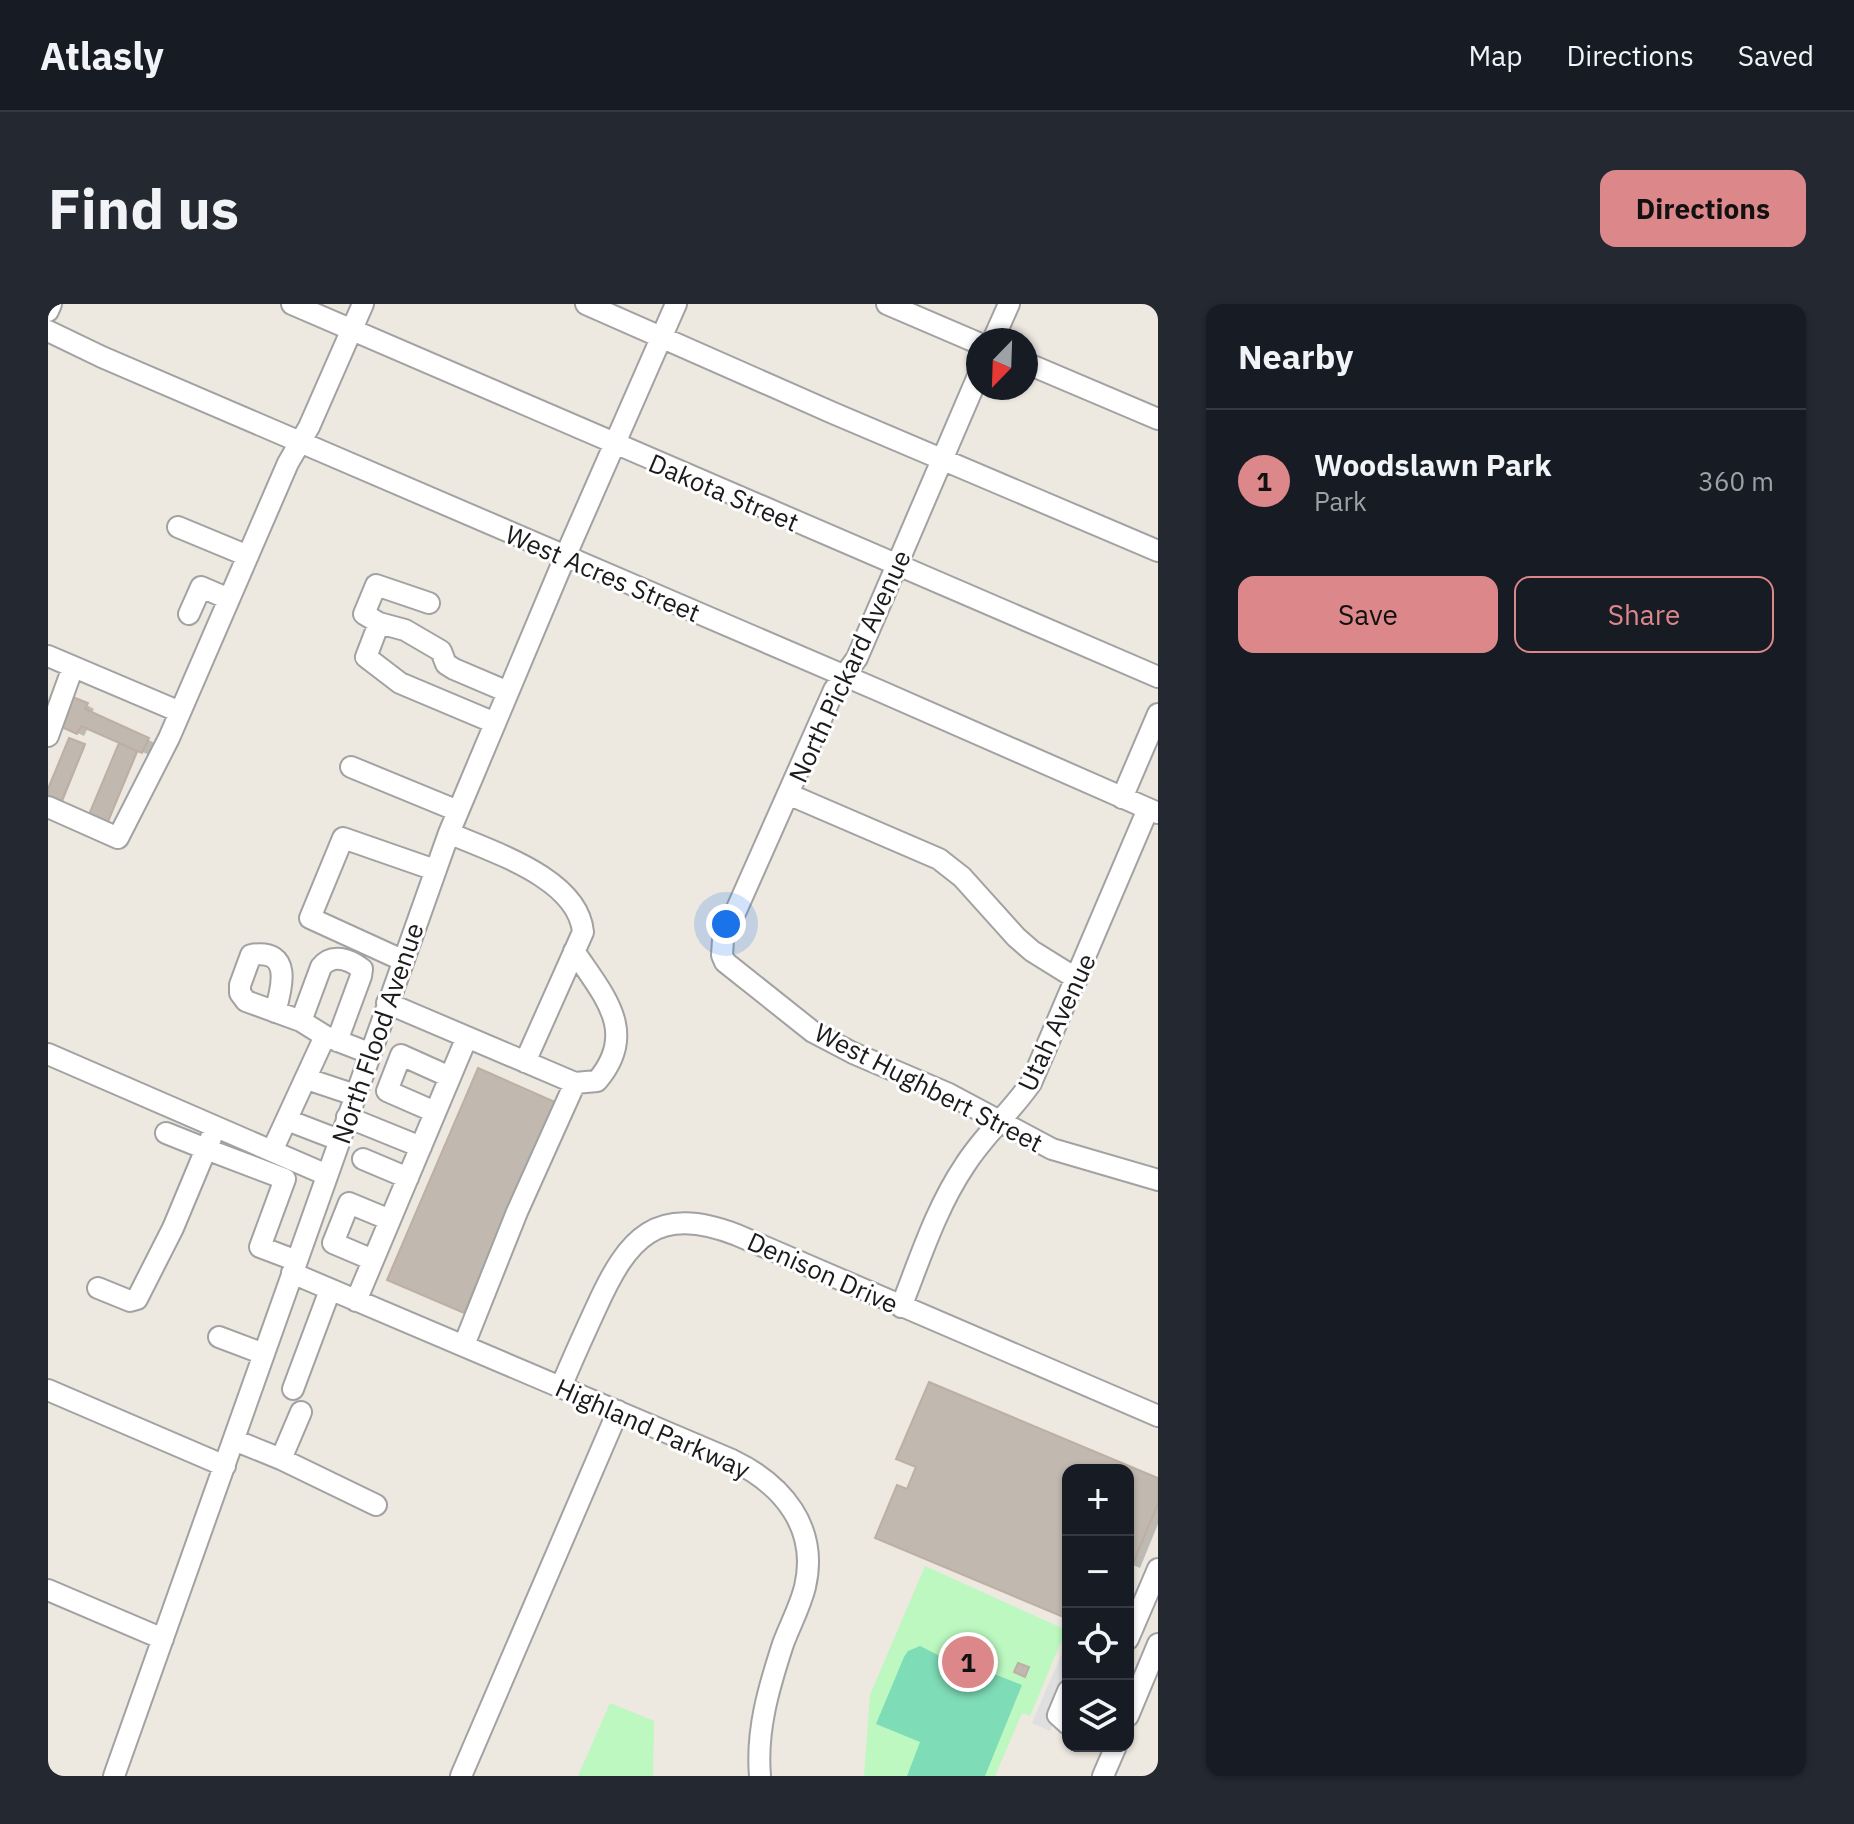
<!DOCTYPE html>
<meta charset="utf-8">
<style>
:root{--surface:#171b24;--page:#242831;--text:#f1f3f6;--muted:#9ea1a6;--line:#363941;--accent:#dc8789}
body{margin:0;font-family:"IBM Plex Sans",sans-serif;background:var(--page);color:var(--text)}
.controls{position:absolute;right:24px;bottom:24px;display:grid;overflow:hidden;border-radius:16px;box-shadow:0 2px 6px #0004}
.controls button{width:72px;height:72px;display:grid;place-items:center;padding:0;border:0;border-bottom:2px solid var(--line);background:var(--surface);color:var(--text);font:40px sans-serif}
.compass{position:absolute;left:918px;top:24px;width:72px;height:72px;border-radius:50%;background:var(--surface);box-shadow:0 2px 6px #0004;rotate:203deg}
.you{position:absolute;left:678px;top:620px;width:28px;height:28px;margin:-20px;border:6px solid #fff;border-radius:50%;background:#1a73e8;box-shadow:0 0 0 12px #1a73e833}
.badge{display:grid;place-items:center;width:52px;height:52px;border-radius:50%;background:var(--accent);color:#111;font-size:26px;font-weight:700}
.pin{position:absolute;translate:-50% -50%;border:4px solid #fff;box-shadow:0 2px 8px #0006}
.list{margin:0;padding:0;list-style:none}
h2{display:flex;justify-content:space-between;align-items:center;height:104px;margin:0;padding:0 32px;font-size:34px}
h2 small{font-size:26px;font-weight:400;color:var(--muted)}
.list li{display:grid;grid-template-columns:52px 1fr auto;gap:24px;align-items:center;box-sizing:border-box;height:144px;padding:0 32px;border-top:2px solid var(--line)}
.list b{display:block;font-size:30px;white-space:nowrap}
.list p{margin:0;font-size:26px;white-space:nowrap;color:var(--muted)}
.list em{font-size:26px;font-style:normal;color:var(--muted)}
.actions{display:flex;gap:16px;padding:24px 32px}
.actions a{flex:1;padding:18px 0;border:2px solid var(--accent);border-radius:16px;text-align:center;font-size:28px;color:var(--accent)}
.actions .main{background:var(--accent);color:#111}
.icon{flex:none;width:44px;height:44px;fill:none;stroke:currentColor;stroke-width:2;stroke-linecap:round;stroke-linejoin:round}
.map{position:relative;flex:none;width:1110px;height:1472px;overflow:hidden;border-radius:16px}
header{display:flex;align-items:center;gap:48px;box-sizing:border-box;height:112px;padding:0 40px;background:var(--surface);border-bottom:2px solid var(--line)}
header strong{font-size:38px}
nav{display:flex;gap:44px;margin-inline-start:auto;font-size:28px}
.intro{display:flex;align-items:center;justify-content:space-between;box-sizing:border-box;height:192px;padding:0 48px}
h1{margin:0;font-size:56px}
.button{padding:20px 36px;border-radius:16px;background:var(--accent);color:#111;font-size:28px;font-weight:700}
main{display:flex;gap:48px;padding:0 48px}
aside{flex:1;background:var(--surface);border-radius:16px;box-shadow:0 2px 6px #0004}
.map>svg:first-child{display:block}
.park{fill:#bcf8c0}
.pitch{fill:#7edcb7}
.parking{fill:#dfdfdf}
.shadow{fill:#0003}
.building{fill:#c1b8b0;stroke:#beafa3;stroke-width:2}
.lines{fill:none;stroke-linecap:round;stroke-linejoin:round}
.minor-casing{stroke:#a2a2a2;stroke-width:24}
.minor{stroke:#fff;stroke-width:20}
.labels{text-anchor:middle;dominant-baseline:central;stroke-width:6;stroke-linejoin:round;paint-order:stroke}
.street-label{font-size:26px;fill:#1b1b1b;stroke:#fff}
</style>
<header>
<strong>Atlasly</strong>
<nav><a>Map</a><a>Directions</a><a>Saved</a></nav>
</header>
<div class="intro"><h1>Find us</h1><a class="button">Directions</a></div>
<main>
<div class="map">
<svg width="1110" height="1472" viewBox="0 0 1110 1472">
<rect width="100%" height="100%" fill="#ede8e0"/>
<path class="park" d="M 877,1262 L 1018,1326 L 982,1412 L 974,1409 L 947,1472 L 816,1472 L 822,1391 Z
M 562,1399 L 606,1417 L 605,1472 L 530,1472 Z"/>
<path class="pitch" d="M 872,1342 L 904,1358 L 906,1354 L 974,1381 L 937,1472 L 859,1472 L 872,1438 L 828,1420 L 856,1353 L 860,1347 Z"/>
<path class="parking" d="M 1020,1335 L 1020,1408 L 1013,1425 L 1004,1421 L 1002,1427 L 984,1419 Z"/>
<path class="shadow" d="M 39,401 L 46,405 L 43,410 L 107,439 L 101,451 L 91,446 L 60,519 L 43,512 L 73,438 L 40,424 L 36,432 L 19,424 Z
M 22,436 L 37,443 L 14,500 L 0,490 Z
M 506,799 L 515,805 L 426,1013 L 351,980 Z
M 882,1080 L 1110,1176 L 1110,1220 L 1092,1264 L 1080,1259 L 1080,1166 L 1020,1166 L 1020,1314 L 836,1237 L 870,1163 Z"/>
<path class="building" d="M 22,392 L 40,399 L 37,405 L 101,434 L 94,449 L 33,422 L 29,430 L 9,421 Z
M 21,434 L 37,440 L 12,501 L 0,496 L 0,485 Z
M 71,439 L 89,447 L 59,520 L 40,513 Z
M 430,764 L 507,798 L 416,1009 L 339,976 Z
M 881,1078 L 1110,1174 L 1110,1200 L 1084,1261 L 1080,1260 L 1080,1166 L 1020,1166 L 1018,1314 L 827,1234 L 849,1181 L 859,1185 L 868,1163 L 848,1155 Z
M 970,1359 L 981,1363 L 977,1373 L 966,1368 Z"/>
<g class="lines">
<defs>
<path id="minor" d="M 244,0 L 1110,373
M 538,0 L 785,109 L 1110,247
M 839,0 L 930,39
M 0,7 L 3,0
M 0,27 L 54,53 L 832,387 L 1110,509
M 945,36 L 961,0
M 978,59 L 1110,115
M 930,72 L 809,354 L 786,386 L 675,636 L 674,651 L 677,658 L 765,728 L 805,749 L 901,790 L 1004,845 L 1110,876
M 130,223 L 200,252
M 381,299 L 328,281 L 316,310 L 331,319 L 357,326 L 393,347 L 398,360 L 406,365 L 460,388
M 141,310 L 153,283 L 181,295
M 331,319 L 318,353 L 352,379 L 447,419
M 0,352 L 132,408
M 0,432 L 25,363
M 303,463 L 410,507
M 740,490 L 891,555 L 914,573 L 968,633 L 984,647 L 1029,675
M 1074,494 L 1110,410
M 0,503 L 70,534 L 121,434 L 240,159 L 261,123 L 315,0
M 401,529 C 444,548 530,574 535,628 L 477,758
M 526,647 C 556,692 591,728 549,777 L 527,779
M 354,656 L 262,614 L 295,534 L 387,566
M 339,699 L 527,779 L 469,908 L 416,1041
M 227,708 C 234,684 245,644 203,651 L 192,681 L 192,689 L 198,697 L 253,717 L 277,732
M 253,717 L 273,663 C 284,649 301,655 314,665 L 313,672 L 289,737
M 0,750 L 279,871
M 259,775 L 307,791
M 387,808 L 339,787 L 353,751 L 402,773
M 299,813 L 373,843
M 239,816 L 291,836
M 163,834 L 158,845 L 237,875 L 212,943 L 249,957
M 224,847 L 277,732 L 321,749
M 315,855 L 360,874
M 325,956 L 285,939 L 301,899 L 342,916
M 244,969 L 684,1156 C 734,1180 771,1223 757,1283 C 752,1303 742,1321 735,1340 C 721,1383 708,1426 712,1472
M 50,984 L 82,997 L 89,995 L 125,924 L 158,845 L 118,829
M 308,997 L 419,733
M 853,1003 C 872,955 888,904 917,861 C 936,831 963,808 983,779 L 1100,505
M 171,1033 L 216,1050
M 513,1083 C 524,1056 536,1030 548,1004 C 580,933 608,900 689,931 L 1110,1112
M 245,1085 L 282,986
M 0,1086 L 177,1162
M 186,1136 L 233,1155 L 328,1201
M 233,1155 L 253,1108
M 0,1286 L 115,1335
M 1080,1335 L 1110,1265
M 1020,1387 L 1010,1411 L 1020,1420
M 1080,1412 L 1110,1340
M 66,1472 L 401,529 L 517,253 L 628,0
M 413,1472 L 570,1107
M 1055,1472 L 1068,1442"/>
</defs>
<use href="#minor" class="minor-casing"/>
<use href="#minor" class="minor"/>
</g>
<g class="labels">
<g class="street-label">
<text transform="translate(676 188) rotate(23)">Dakota Street</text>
<text transform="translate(555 269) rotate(23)">West Acres Street</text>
<text transform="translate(801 362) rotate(-65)">North Pickard Avenue</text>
<text transform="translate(1008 718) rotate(-65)">Utah Avenue</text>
<text transform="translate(329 729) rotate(-71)">North Flood Avenue</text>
<text transform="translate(881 783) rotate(27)">West Hughbert Street</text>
<text transform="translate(775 968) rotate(24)">Denison Drive</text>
<text transform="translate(605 1124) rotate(24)">Highland Parkway</text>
</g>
</g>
</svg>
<div class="controls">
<button>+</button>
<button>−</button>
<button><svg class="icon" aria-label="locate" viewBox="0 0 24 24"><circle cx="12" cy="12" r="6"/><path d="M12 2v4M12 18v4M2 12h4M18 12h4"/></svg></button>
<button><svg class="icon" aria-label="layers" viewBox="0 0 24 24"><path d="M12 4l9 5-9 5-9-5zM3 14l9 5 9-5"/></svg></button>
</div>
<svg class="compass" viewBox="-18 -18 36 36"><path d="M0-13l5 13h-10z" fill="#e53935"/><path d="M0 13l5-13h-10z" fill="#9ea1a6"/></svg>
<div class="you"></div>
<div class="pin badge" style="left:920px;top:1358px">1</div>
</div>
<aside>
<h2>Nearby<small></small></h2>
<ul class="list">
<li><span class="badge">1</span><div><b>Woodslawn Park</b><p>Park</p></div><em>360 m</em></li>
</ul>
<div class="actions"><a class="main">Save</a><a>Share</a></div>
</aside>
</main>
